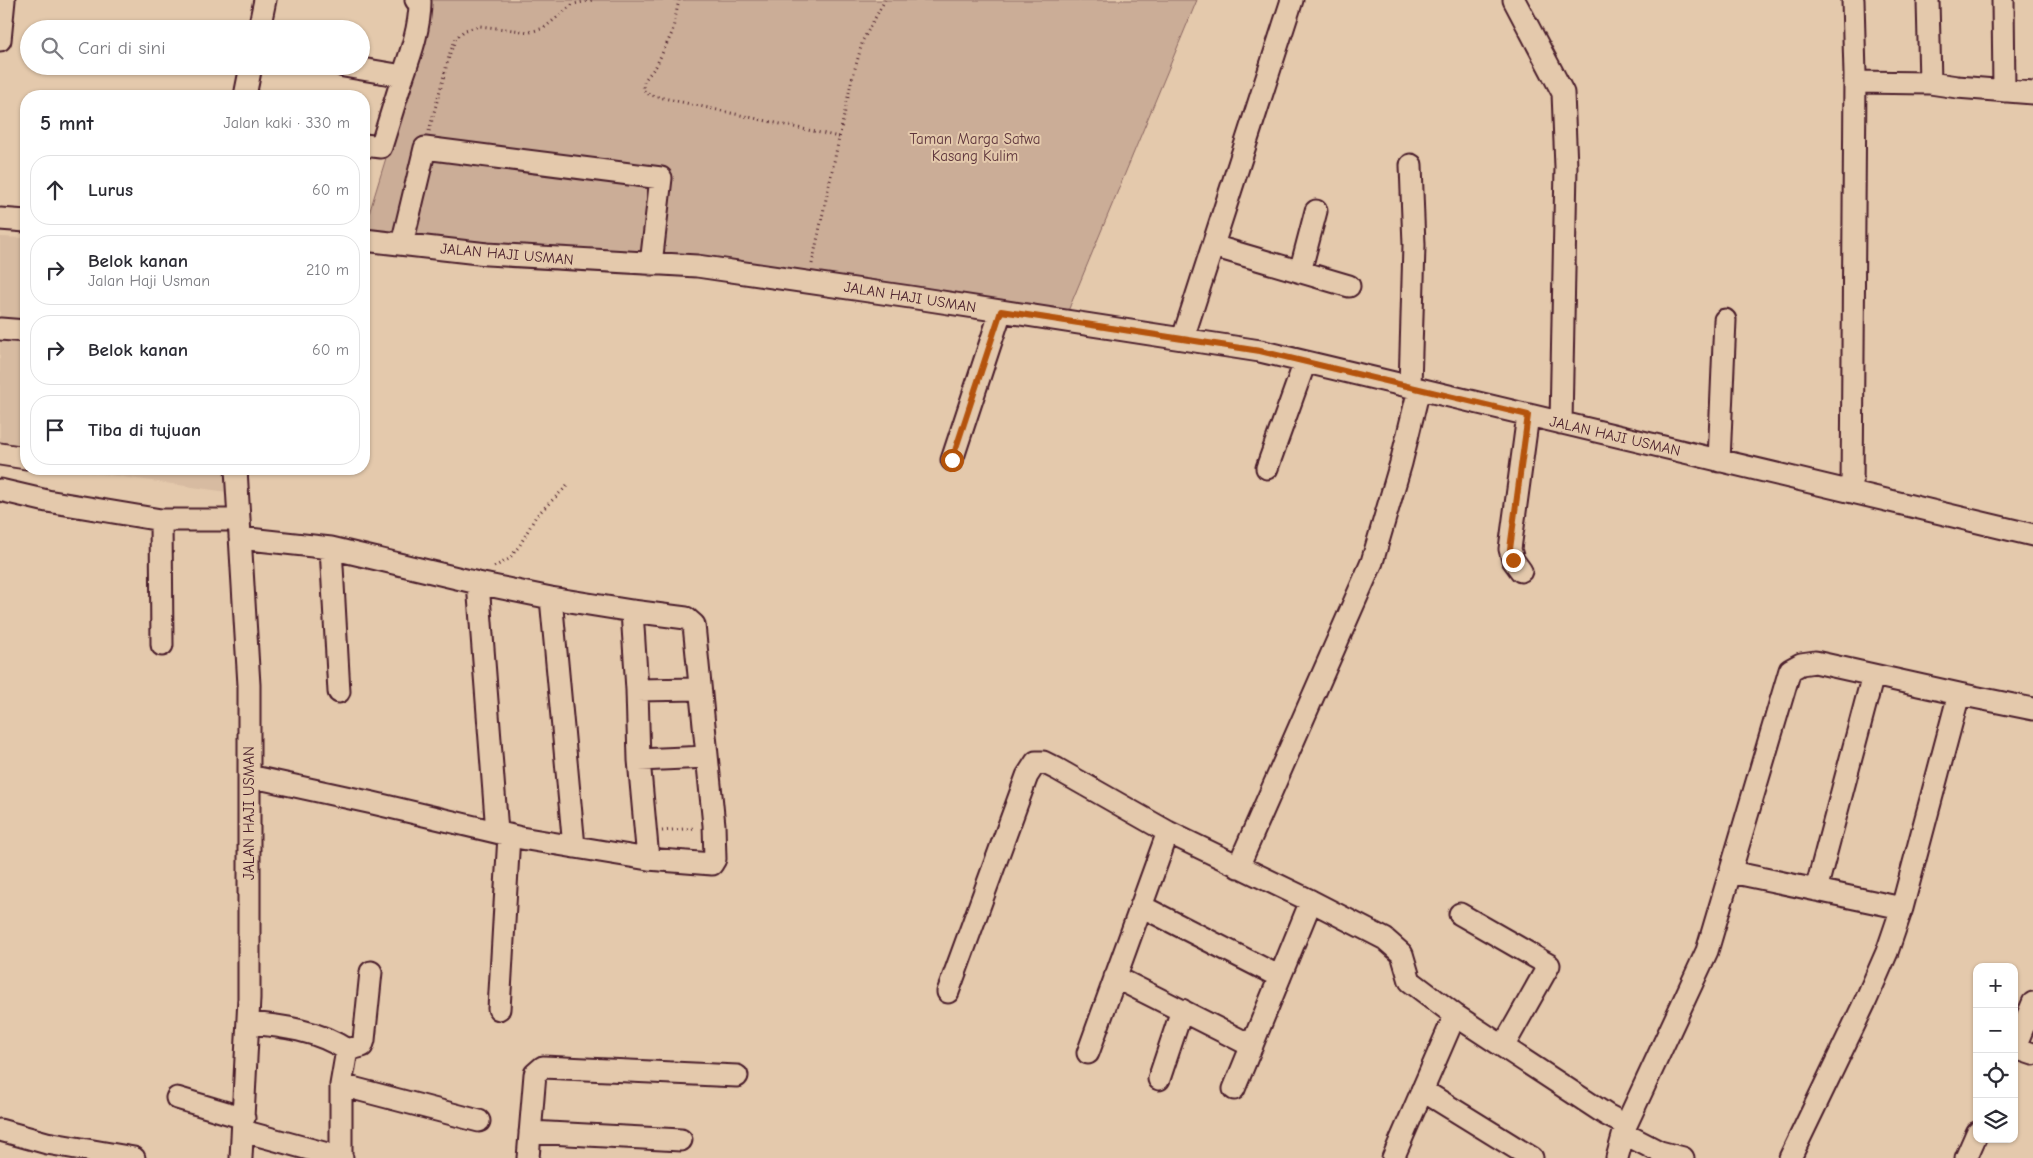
<!DOCTYPE html>
<html lang="id">
<meta charset="utf-8">
<style>
:root{--surface:#fff;--page:#f7f7f7;--text:#2b2b33;--muted:#7c7c81;--line:#e1e1e2}
body{margin:0;font-family:"Comic Neue",sans-serif;background:var(--page);color:var(--text)}
.controls{position:absolute;right:15px;bottom:15px;display:grid;overflow:hidden;border-radius:10px;box-shadow:0 1px 4px #0004}
.controls button{width:45px;height:45px;display:grid;place-items:center;padding:0;border:0;border-bottom:1px solid var(--line);background:var(--surface);color:var(--text);font:25px sans-serif}
.stop{position:absolute;width:15px;height:15px;margin:-11px;border:4px solid #b45309;border-radius:50%;background:#fff}
.stop.end{background:#b45309;border-color:#fff;box-shadow:0 1px 5px #0008}
.list{margin:0;padding:0;list-style:none}
h2{display:flex;justify-content:space-between;align-items:center;height:65px;margin:0;padding:0 20px;font-size:21px}
h2 small{font-size:16px;font-weight:400;color:var(--muted)}
.list li{display:grid;grid-template-columns:32px 1fr auto;gap:15px;align-items:center;box-sizing:border-box;height:70px;margin:0 10px 10px;padding:0 10px;border:1px solid var(--line);border-radius:20px}
.list b{display:block;font-size:19px;white-space:nowrap}
.list p{margin:0;font-size:16px;white-space:nowrap;color:var(--muted)}
.list em{font-size:16px;font-style:normal;color:var(--muted)}
.icon{flex:none;width:28px;height:28px;fill:none;stroke:currentColor;stroke-width:2;stroke-linecap:round;stroke-linejoin:round}
.map{position:relative;flex:none;width:2033px;height:1158px;overflow:hidden}
.search{position:absolute;background:var(--surface);box-shadow:0 1px 4px #0004;left:20px;top:20px;width:350px;height:55px;display:flex;align-items:center;gap:12px;box-sizing:border-box;padding:0 18px;border-radius:28px;color:var(--muted);font-size:19px}
.panel{position:absolute;background:var(--surface);box-shadow:0 1px 4px #0004;left:20px;top:90px;width:350px;height:385px;border-radius:20px}
.map>svg:first-child{display:block}
.built{fill:#d7bba1}
.green{fill:#cbad97;stroke:#8a6661}
.lines{fill:none;stroke-linecap:round;stroke-linejoin:round}
.minor-casing{stroke:#4a1f2b;stroke-width:25}
.path{stroke:#4a1f2b;stroke-width:3;stroke-dasharray:1 4;stroke-linecap:butt}
.minor{stroke:#e4c9ac;stroke-width:21}
.route{stroke:#b45309;stroke-width:6}
.labels{text-anchor:middle;dominant-baseline:central;stroke-width:4;stroke-linejoin:round;paint-order:stroke}
.park-label{font-size:15px;fill:#5d343b;stroke:#e4c9ac}
.street-label{font-size:15px;fill:#4a1f2b;stroke:#e4c9ac}
</style>
<div class="map">
<svg width="2033" height="1158" viewBox="0 0 2033 1158">
<rect width="100%" height="100%" fill="#e4c9ac"/>
<filter id="ink" filterUnits="userSpaceOnUse"><feTurbulence type="fractalNoise" baseFrequency=".02" numOctaves="2"/><feDisplacementMap in="SourceGraphic" scale="10" xChannelSelector="R" yChannelSelector="G"/><feConvolveMatrix kernelMatrix="1 2 1 2 8 2 1 2 1" color-interpolation-filters="sRGB"/></filter>
<g filter="url(#ink)">
<path class="built" d="M 0,237 L 26,238 L 26,462 L 0,458 Z
M 69,469 L 226,469 L 227,492 Z"/>
<path class="green" d="M 428,0 L 1197,0 L 1068,311 L 821,275 L 364,230 L 418,53 Z"/>
<g class="lines">
<defs>
<path id="minor" d="M 1514,0 L 1563,93 L 1566,167 L 1561,423
M 1928,0 L 1930,83
M 2003,0 L 2004,91
M 259,29 L 265,0
M 0,40 L 4,0
M 344,66 L 403,76 C 411,53 420,27 420,2 L 416,0
M 1855,82 L 1930,83 L 1957,87 L 2033,93
M 245,96 L 251,66
M 364,145 L 381,147 L 403,76
M 0,219 L 26,221
M 364,240 L 487,254 L 697,266 L 910,297 L 1260,351 L 2033,535
M 402,244 L 425,148 L 661,178 L 651,264
M 1213,246 L 1349,286
M 1300,272 L 1316,211
M 0,329 L 26,331
M 1183,338 L 1292,0
M 1410,387 L 1414,245 L 1411,165
M 0,454 L 26,458
M 952,460 L 1001,311
M 1719,461 L 1725,320
M 1267,468 L 1305,362
M 236,469 L 249,685 L 249,998 L 241,1158
M 0,490 L 47,501 L 161,520 L 239,520
M 1852,492 L 1855,75 L 1853,0
M 161,520 L 162,645
M 240,538 L 331,548 L 478,583 L 551,598 L 632,611 L 637,690 L 639,760 L 648,859
M 331,548 L 339,692
M 1521,571 L 1513,560 L 1510,549 L 1528,415
M 478,583 L 497,832
M 551,598 L 574,847
M 637,690 L 700,689
M 639,760 L 707,757
M 249,776 L 373,803 L 521,838 L 648,859 L 712,864 L 715,859 L 714,825 L 694,625 L 686,618 L 632,611
M 1238,867 L 1372,562 L 1401,463 L 1419,389
M 1731,872 L 1902,908
M 1816,890 L 1873,675
M 1141,906 L 1280,977
M 1460,914 L 1549,965 L 1504,1045
M 1115,977 L 1252,1046
M 948,992 L 1027,776 L 1036,762 L 1043,762 L 1057,769 L 1168,832 L 1311,901 L 1385,939 L 1402,954 L 1410,981 L 1455,1015 L 1607,1115 L 1626,1125
M 499,1009 L 509,835
M 248,1023 C 282,1026 317,1030 347,1050 L 362,1046 L 364,1040 L 371,972
M 2015,1048 L 2033,1054
M 2014,1049 L 2033,1003
M 1088,1053 L 1168,832
M 1159,1079 L 1182,1010
M 341,1085 L 479,1121
M 1234,1089 L 1311,901
M 1422,1090 L 1532,1158
M 177,1098 L 244,1118
M 0,1130 L 47,1143 L 134,1158
M 243,1131 L 342,1158
M 530,1132 L 681,1140
M 1625,1134 L 1660,1152 L 1683,1158
M 341,1158 L 341,1085 L 347,1050
M 528,1158 L 535,1074 L 543,1067 L 737,1076
M 1393,1158 L 1455,1015
M 1617,1158 L 1626,1125 L 1707,951 L 1790,670 L 1801,664 L 1815,662 L 1959,694
M 1790,1158 L 1866,1000 L 1887,952 L 1902,908 L 1959,694 L 2033,709
M 1966,1158 L 1977,1133"/>
</defs>
<use href="#minor" class="minor-casing"/>
<path class="path" d="M 679,0 L 672,33 L 656,66 L 644,81 L 643,90 L 650,95 L 839,137
M 429,131 L 450,53 L 456,38 L 465,30 L 480,26 L 530,32 L 544,28 L 573,4 L 593,0
M 812,264 L 851,83 L 863,40 L 885,0
M 494,567 L 509,559 L 520,545 L 536,516 L 568,485
M 662,831 L 695,828"/>
<use href="#minor" class="minor"/>
</g>
</g>
<g class="lines" filter="url(#ink)">
<path class="route" d="M 952,460 L 1001,311 L 1260,351 L 1528,415 L 1510,549 L 1513,560"/>
</g>
<g class="labels">
<g class="park-label">
<text x="975" y="139">Taman Marga Satwa<tspan x="975" dy="17">Kasang Kulim</tspan></text>
</g>
<g class="street-label">
<text transform="translate(507 254) rotate(5)">JALAN HAJI USMAN</text>
<text transform="translate(910 297) rotate(9)">JALAN HAJI USMAN</text>
<text transform="translate(1615 436) rotate(13)">JALAN HAJI USMAN</text>
<text transform="translate(249 813) rotate(-90)">JALAN HAJI USMAN</text>
</g>
</g>
</svg>
<div class="controls">
<button>+</button>
<button>−</button>
<button><svg class="icon" aria-label="locate" viewBox="0 0 24 24"><circle cx="12" cy="12" r="6"/><path d="M12 2v4M12 18v4M2 12h4M18 12h4"/></svg></button>
<button><svg class="icon" aria-label="layers" viewBox="0 0 24 24"><path d="M12 4l9 5-9 5-9-5zM3 14l9 5 9-5"/></svg></button>
</div>
<div class="stop" style="left:952px;top:460px"></div>
<div class="stop end" style="left:1513px;top:560px"></div>
<div class="search"><svg class="icon" aria-label="search" viewBox="0 0 24 24"><circle cx="10" cy="10" r="6"/><path d="M15 15l6 6"/></svg>Cari di sini</div>
<section class="panel">
<h2>5 mnt<small>Jalan kaki · 330 m</small></h2>
<ul class="list">
<li><svg class="icon" aria-label="ahead" viewBox="0 0 24 24"><path d="M12 20V5M6 11l6-6 6 6"/></svg><div><b>Lurus</b></div><em>60 m</em></li>
<li><svg class="icon" aria-label="right" viewBox="0 0 24 24"><path d="M7 20v-9h11M14 6l5 5-5 5"/></svg><div><b>Belok kanan</b><p>Jalan Haji Usman</p></div><em>210 m</em></li>
<li><svg class="icon" aria-label="right" viewBox="0 0 24 24"><path d="M7 20v-9h11M14 6l5 5-5 5"/></svg><div><b>Belok kanan</b></div><em>60 m</em></li>
<li><svg class="icon" aria-label="arrive" viewBox="0 0 24 24"><path d="M6 21V4h12l-3 4 3 4H6"/></svg><div><b>Tiba di tujuan</b></div></li>
</ul>
</section>
</div>
